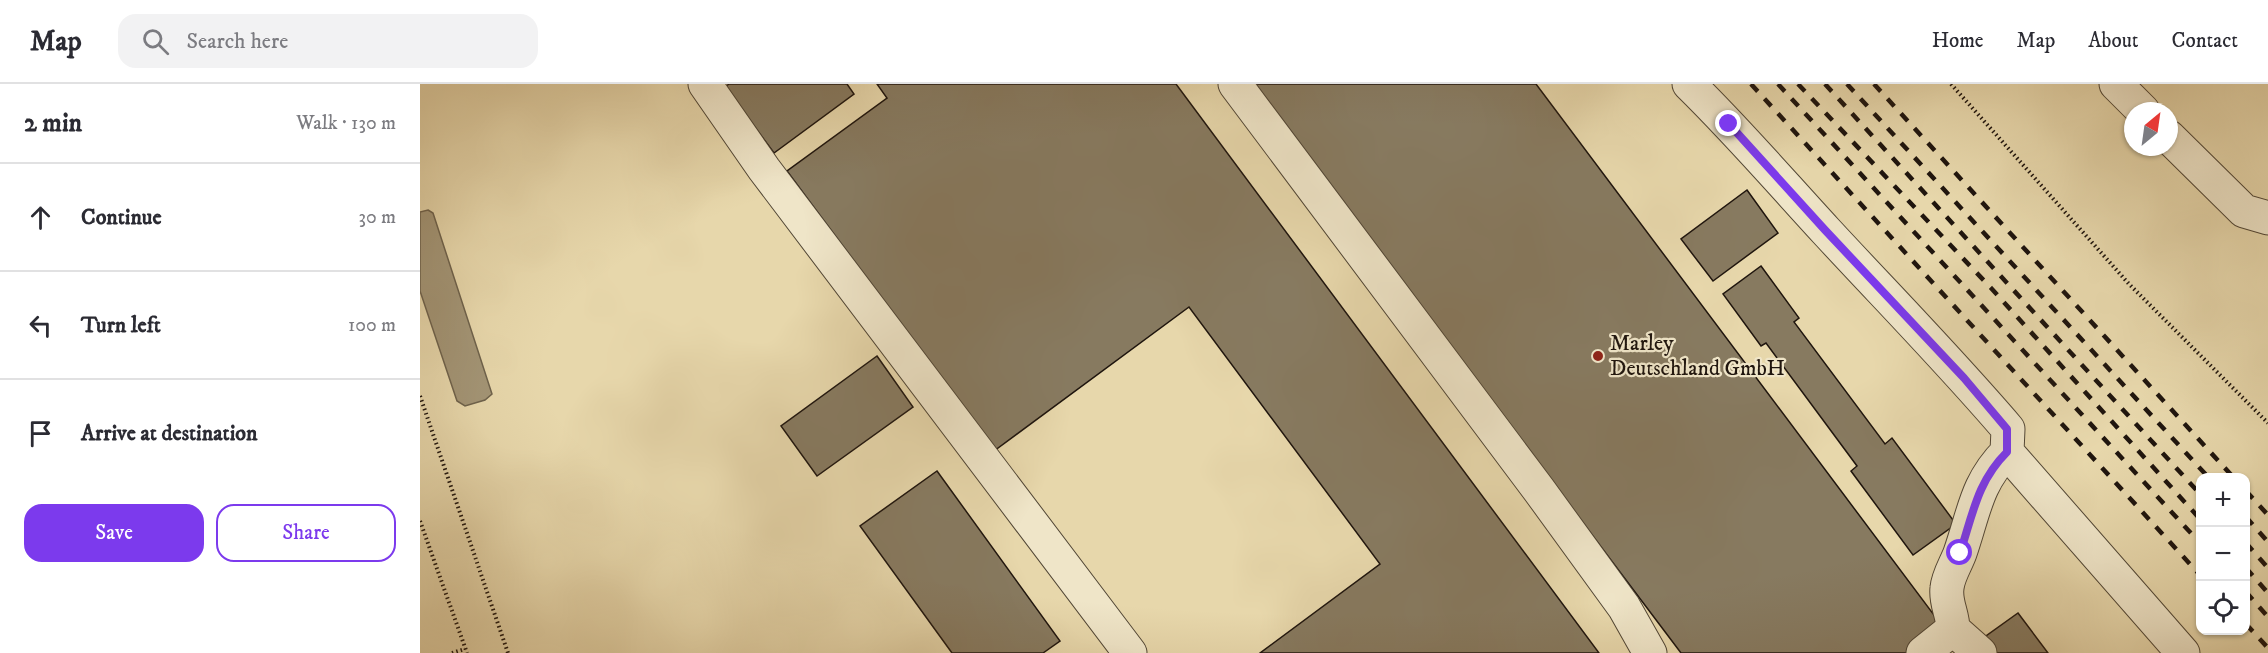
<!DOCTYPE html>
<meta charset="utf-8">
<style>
:root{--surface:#fff;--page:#f2f2f3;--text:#2b2b33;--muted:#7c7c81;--line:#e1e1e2;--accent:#7c3aed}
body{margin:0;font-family:"IM FELL DW Pica",serif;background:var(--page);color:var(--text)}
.controls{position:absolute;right:18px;bottom:18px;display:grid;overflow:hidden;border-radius:12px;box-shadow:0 2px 4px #0004}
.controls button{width:54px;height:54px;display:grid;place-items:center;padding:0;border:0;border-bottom:2px solid var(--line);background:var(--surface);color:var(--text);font:30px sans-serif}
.compass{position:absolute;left:1704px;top:18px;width:54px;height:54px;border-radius:50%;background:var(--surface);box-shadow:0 2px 4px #0004;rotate:29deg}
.stop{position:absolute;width:18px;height:18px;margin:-14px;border:4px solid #7c3aed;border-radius:50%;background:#fff}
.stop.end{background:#7c3aed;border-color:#fff;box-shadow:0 2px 6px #0008}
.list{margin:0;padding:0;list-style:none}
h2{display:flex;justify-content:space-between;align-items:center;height:78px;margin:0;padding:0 24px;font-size:26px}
h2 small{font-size:20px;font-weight:400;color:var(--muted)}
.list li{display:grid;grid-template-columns:39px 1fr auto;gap:18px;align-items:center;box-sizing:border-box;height:108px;padding:0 24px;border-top:2px solid var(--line)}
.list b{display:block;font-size:22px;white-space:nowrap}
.list em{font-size:20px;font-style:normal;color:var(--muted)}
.actions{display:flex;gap:12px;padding:18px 24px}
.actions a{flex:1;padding:14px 0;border:2px solid var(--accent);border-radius:18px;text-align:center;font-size:21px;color:var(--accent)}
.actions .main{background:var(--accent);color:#fff}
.icon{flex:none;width:33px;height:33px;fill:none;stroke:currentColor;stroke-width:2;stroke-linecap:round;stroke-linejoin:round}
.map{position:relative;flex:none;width:1848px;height:569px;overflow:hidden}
header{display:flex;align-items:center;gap:36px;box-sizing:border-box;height:84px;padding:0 30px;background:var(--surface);border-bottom:2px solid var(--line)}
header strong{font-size:28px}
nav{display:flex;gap:33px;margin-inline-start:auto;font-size:21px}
.search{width:420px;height:54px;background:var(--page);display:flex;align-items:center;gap:15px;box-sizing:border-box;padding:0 21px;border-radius:18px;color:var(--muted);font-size:22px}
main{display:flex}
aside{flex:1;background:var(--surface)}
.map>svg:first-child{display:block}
.water{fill:#a39576;stroke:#6e624c;stroke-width:1.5}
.building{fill:#877a60;stroke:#1f150e;stroke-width:1.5}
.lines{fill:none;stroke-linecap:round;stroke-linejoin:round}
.minor-casing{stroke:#514635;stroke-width:35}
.path{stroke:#1f150e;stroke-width:4;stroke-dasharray:1.5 3;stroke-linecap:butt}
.minor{stroke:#efe5c8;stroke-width:33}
.rail{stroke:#1f150e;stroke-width:4.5;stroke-dasharray:10 10;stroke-linecap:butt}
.route{stroke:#7c3aed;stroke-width:8}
.poi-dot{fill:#8f2418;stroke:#efe5c8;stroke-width:2}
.labels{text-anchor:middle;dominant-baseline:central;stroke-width:4.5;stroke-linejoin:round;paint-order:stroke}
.poi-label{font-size:22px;fill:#1f150e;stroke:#efe5c8;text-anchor:start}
</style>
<header>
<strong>Map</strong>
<div class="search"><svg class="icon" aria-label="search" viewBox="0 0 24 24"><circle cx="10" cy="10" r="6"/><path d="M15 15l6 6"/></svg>Search here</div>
<nav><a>Home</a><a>Map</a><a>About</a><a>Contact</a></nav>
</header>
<main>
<aside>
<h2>2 min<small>Walk · 130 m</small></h2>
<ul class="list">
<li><svg class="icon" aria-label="ahead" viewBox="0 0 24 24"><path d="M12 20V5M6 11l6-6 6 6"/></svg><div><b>Continue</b></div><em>30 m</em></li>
<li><svg class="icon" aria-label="left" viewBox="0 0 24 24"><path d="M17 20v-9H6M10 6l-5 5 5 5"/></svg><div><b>Turn left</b></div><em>100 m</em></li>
<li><svg class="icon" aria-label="arrive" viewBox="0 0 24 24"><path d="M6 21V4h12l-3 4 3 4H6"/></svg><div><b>Arrive at destination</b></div></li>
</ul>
<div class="actions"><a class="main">Save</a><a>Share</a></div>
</aside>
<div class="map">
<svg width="1848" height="569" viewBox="0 0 1848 569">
<rect width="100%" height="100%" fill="#e7d7ab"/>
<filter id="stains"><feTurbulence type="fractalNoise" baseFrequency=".00333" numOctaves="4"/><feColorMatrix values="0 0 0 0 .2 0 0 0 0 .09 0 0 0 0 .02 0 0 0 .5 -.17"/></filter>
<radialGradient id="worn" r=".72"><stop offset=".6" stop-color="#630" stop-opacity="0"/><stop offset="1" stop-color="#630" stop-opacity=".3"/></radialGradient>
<path class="water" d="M 8,126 L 13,129 L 72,310 L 65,316 L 45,322 L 37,317 L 0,207 L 0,128 Z"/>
<path class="building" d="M 309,0 L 427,0 L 434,10 L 354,69 L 305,3 Z
M 457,0 L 756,0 L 1179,569 L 840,569 L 960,480 L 769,223 L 574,367 L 367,87 L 467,14 Z
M 832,0 L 1116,0 L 1523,543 L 1489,569 L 1261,569 Z
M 1327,106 L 1358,149 L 1293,197 L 1261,155 Z
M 1341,182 L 1379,234 L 1374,238 L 1465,360 L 1472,354 L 1536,440 L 1493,471 L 1431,387 L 1437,382 L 1346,259 L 1341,262 L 1303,210 Z
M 457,272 L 493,323 L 397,392 L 361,342 Z
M 517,387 L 640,557 L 623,569 L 532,569 L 440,442 Z
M 1598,529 L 1628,569 L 1568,569 L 1559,557 Z"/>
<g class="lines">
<defs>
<path id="minor" d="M 285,0 L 344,85 L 710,569
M 815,0 L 1119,406 L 1204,523 L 1230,569
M 1269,0 C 1317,47 1360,97 1406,147 C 1467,213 1529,276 1588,345 L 1587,368 C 1556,399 1554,429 1540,469 C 1536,480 1528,492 1527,504 C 1525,519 1533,530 1533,545 L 1503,569
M 1696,0 L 1723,27
M 1749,53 L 1824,127 L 1848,134
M 1587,368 L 1763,569
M 1533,545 L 1560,569"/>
</defs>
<use href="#minor" class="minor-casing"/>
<path class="path" d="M 1531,0 L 1709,200 L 1848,339
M 0,312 L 88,569
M 0,437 L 47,569
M 32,569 L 45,565"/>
<use href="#minor" class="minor"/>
<path class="rail" d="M 1331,0 L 1780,491
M 1358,0 L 1780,459
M 1378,0 L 1571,204 L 1780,435
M 1405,0 L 1780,410
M 1427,0 L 1789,394
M 1454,0 L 1814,394
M 1826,407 L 1848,431
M 1826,433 L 1848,458
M 1826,459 L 1848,484
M 1826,484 L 1848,509
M 1826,508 L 1848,533
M 1826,540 L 1848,564"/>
</g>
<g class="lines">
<path class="route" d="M 1309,40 L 1405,146 L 1544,294 L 1587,345 L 1587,368 C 1557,398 1553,430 1540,469"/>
</g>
<circle class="poi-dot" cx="1178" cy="272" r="6"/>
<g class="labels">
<g class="poi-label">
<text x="1190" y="259">Marley<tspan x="1190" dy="25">Deutschland GmbH</tspan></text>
</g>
</g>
<rect width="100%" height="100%" filter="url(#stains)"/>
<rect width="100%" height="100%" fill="url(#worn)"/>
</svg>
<div class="controls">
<button>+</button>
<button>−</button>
<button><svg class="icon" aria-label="locate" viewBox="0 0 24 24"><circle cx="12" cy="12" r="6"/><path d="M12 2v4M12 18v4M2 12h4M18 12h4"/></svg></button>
</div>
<svg class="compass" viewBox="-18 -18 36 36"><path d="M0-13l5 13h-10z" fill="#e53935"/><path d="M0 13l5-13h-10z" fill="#7c7c81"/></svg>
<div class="stop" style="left:1540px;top:469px"></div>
<div class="stop end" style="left:1309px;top:40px"></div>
</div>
</main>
